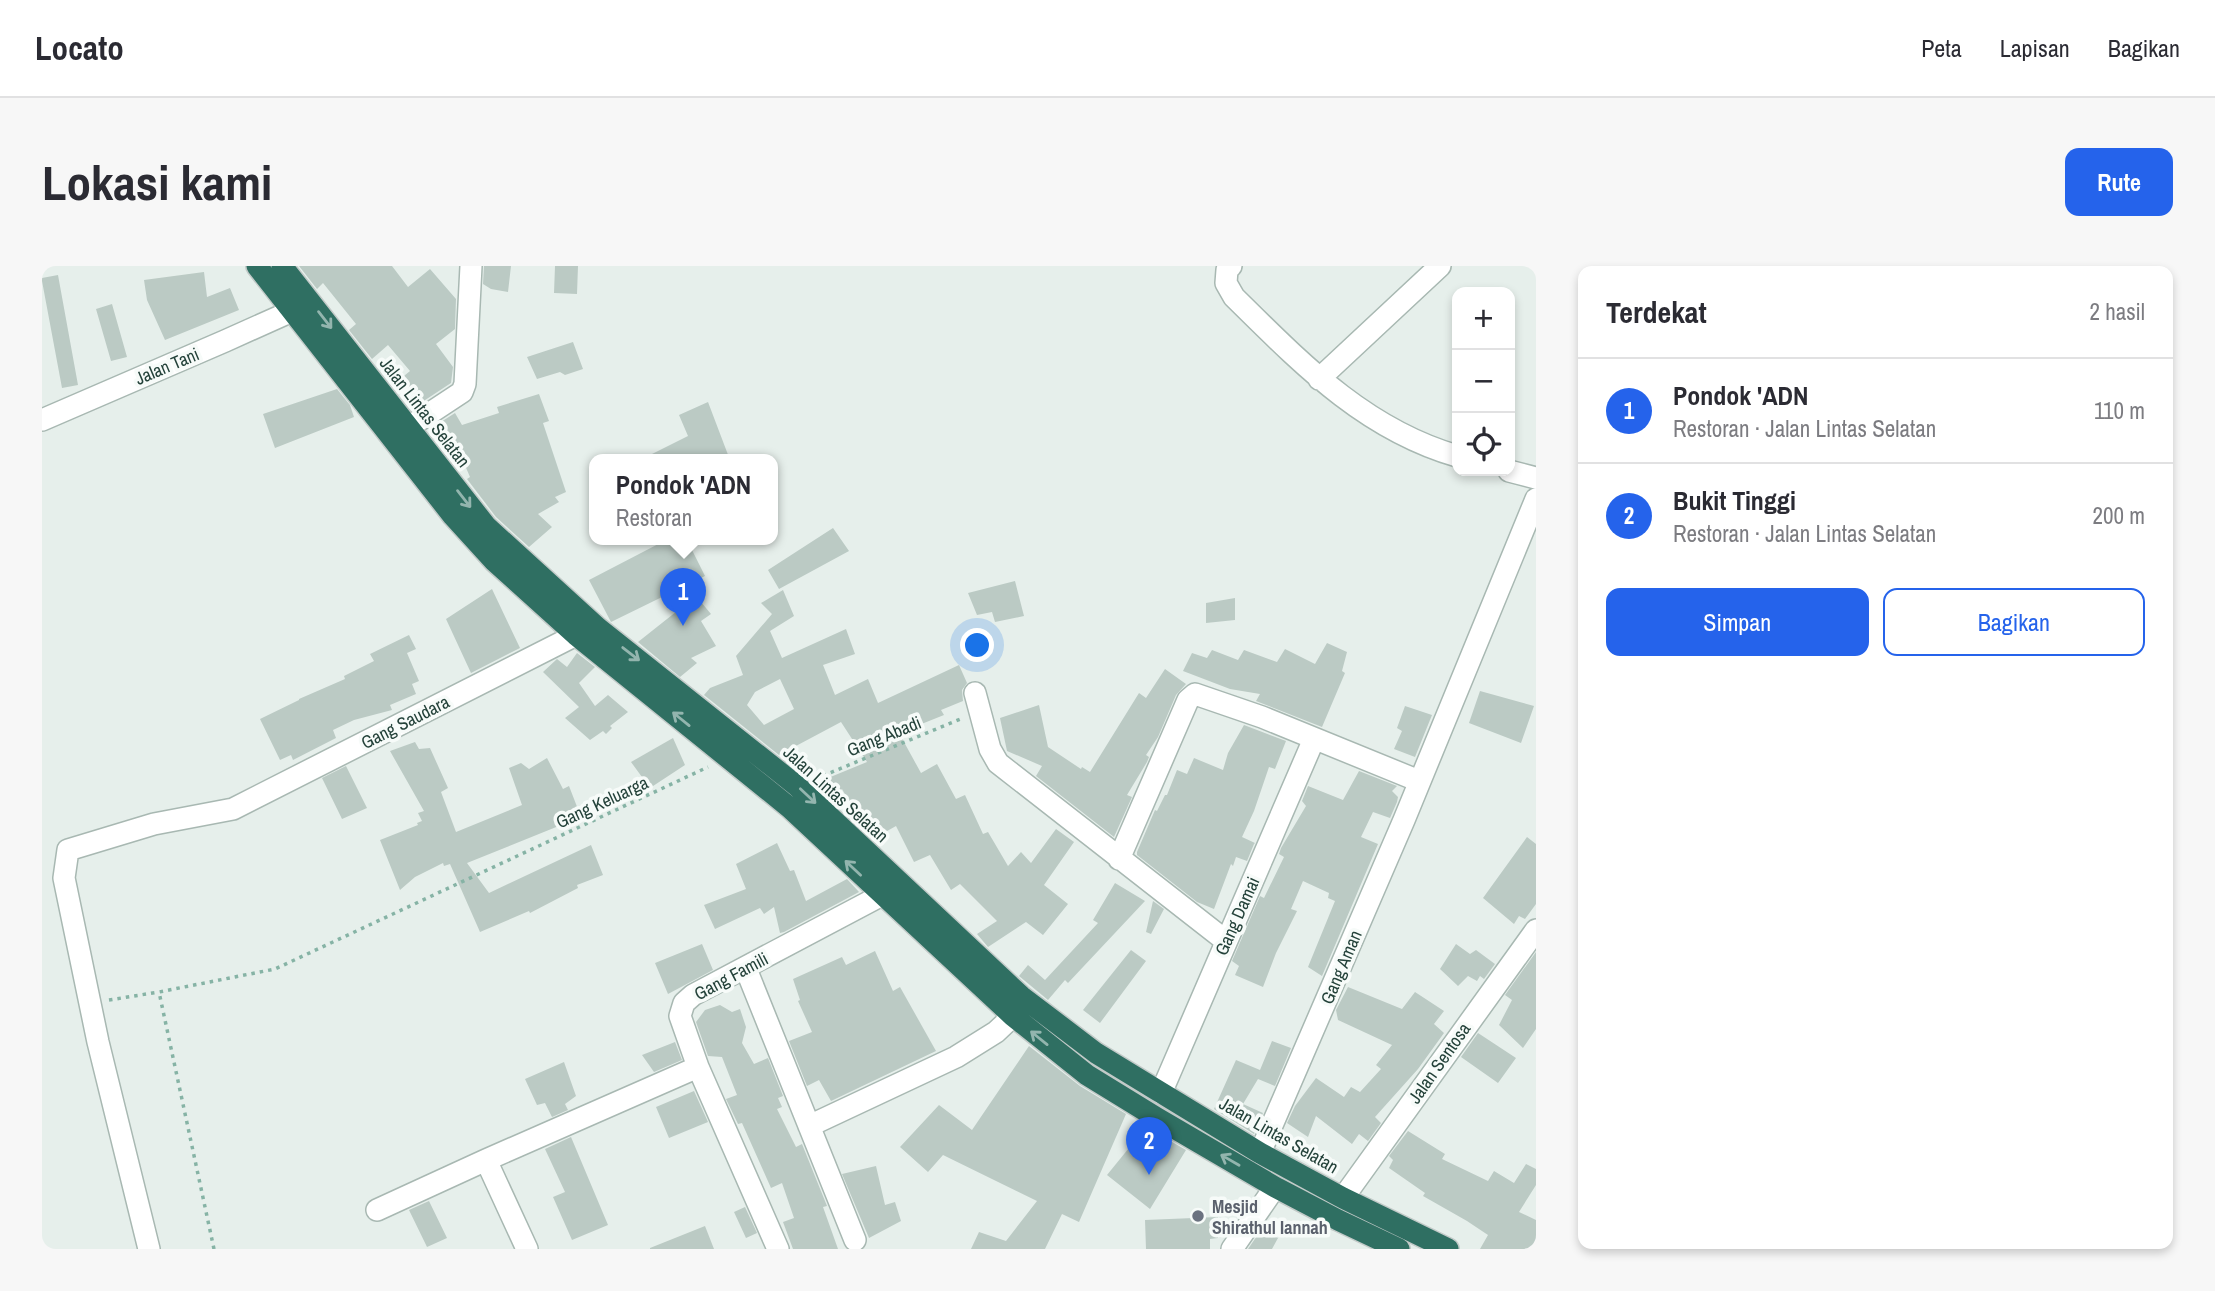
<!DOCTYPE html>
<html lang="id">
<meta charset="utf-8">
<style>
:root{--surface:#fff;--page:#f7f7f7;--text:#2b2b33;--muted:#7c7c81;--line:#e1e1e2;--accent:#2563eb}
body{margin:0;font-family:"Archivo Narrow",sans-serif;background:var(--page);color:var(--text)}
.controls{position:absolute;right:21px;top:21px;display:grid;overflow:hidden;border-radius:14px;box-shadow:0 4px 10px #0003}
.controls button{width:63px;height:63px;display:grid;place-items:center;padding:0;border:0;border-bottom:2px solid var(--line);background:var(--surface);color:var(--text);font:35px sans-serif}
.you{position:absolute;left:936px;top:380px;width:24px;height:24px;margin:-18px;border:5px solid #fff;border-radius:50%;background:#1a73e8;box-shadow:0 0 0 10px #1a73e833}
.badge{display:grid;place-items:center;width:46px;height:46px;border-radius:50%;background:var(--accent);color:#fff;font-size:23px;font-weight:700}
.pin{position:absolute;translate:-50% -58px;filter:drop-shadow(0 2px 4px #0008)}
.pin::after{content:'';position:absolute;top:37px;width:24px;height:21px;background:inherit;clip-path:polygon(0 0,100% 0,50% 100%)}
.popup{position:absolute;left:547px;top:188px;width:189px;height:91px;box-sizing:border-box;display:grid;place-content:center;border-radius:14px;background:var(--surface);filter:drop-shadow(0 2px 5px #0005);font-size:23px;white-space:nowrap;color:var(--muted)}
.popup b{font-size:26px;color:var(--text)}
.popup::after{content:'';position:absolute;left:50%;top:100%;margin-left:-14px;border:14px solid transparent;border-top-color:var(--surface)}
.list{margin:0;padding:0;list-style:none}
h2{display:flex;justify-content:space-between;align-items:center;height:91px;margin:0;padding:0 28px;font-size:30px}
h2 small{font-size:23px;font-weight:400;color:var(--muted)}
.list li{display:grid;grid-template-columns:46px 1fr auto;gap:21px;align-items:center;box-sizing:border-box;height:105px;padding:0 28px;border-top:2px solid var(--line)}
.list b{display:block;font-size:26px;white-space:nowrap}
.list p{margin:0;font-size:23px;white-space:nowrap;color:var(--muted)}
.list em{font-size:23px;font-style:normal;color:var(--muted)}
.actions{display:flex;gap:14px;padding:21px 28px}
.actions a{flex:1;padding:16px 0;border:2px solid var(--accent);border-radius:14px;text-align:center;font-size:24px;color:var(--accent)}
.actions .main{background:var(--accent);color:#fff}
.icon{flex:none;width:38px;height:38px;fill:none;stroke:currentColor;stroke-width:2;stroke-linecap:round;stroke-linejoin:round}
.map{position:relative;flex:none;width:1494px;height:983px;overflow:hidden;border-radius:14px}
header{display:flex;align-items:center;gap:42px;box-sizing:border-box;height:98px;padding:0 35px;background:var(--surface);border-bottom:2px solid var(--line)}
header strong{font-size:33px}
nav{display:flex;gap:38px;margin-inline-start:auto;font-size:24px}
.intro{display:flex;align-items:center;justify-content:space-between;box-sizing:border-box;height:168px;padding:0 42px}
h1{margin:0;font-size:49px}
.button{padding:18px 32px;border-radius:14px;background:var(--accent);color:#fff;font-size:24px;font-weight:700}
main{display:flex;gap:42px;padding:0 42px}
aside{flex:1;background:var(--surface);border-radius:14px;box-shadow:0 4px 10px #0003}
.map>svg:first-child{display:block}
.building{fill:#bbcac4;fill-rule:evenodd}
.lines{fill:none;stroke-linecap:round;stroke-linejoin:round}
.minor-casing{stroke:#a8b8b2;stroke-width:24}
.highway-casing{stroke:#c2cac8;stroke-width:24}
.path{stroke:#86b3a5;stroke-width:3.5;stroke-dasharray:3.5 5;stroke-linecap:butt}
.minor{stroke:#fff;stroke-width:21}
.highway{stroke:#2f6f62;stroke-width:21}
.oneway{stroke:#93b5ae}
.worship-dot{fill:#6b7280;stroke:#f7fbf9;stroke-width:2.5}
.labels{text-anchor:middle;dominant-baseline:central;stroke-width:7;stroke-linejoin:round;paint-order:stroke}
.street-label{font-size:18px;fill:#24423a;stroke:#f7fbf9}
.worship-label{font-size:18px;font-weight:bold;fill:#5b616d;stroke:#f7fbf9;text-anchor:start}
</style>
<header>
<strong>Locato</strong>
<nav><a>Peta</a><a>Lapisan</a><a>Bagikan</a></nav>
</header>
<div class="intro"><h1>Lokasi kami</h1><a class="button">Rute</a></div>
<main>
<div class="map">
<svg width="1494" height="983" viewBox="0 0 1494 983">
<rect width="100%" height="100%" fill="#e6efeb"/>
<path class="building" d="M 257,0 L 350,0 L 366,21 L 388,3 L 414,33 L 413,63 L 394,78 L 411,101 L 409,117 L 371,142 L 351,119 L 368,105 L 346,79 L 330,93 L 307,64 L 314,58 L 281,17 L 275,23 Z
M 442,0 L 469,0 L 466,26 L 449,23 L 441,18 Z
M 513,0 L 536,0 L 535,28 L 512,27 Z
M 162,6 L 165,31 L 188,22 L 197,44 L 123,74 L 105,34 L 102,14 Z
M 16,9 L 36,119 L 20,122 L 0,15 L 0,12 Z
M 70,38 L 85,91 L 69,95 L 54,43 Z
M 531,76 L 541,103 L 523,109 L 518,106 L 495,113 L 485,91 Z
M 295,123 L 308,139 L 312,151 L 233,182 L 221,148 Z
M 497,128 L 507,155 L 501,157 L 524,226 L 513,231 L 517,236 L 496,248 L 510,261 L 487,281 L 454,251 L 425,213 L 428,211 L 410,169 L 396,178 L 388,163 L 413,147 L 420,159 L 457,147 L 455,141 Z
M 666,136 L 688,194 L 598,194 L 646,170 L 637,149 Z
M 791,262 L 807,285 L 737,323 L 726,304 Z
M 624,274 L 645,274 L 663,310 L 569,356 L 547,314 Z
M 973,315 L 982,350 L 953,356 L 950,346 L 935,349 L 926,327 Z
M 450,323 L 478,382 L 429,407 L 404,353 Z
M 741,324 L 752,350 L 728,365 L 740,392 L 804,363 L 813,388 L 781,399 L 793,429 L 826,413 L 836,437 L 917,399 L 925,417 L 920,424 L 921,435 L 899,444 L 902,449 L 857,467 L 879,507 L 895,498 L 914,533 L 923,529 L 941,568 L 946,566 L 966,600 L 979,586 L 989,597 L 1014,563 L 1032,576 L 1002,619 L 1026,638 L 1001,669 L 984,656 L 946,681 L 935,668 L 955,655 L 918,618 L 909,624 L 888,589 L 872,596 L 854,560 L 831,573 L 825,568 L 800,523 L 796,526 L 786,512 L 825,496 L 799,456 L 737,489 L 662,429 L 668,422 L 701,409 L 694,390 L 730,348 L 719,337 ZM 738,413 L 752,443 L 722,459 L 705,439 L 713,426 Z
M 654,330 L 669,348 L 659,355 L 674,380 L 649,392 L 655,397 L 638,411 L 596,376 Z
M 1193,332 L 1193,354 L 1164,357 L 1164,337 Z
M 367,369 L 374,383 L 365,387 L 377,415 L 370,418 L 374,428 L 348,439 L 350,444 L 312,454 L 291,464 L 294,472 L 251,494 L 249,489 L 238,494 L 218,453 L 257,434 L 257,433 L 303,413 L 302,410 L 332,395 L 328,388 Z
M 1285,377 L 1305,386 L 1300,405 L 1303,407 L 1280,461 L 1214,435 L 1218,428 L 1188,423 L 1141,405 L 1150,387 L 1165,392 L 1170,384 L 1196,394 L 1202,384 L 1235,396 L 1243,383 L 1273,398 Z
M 535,387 L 553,401 L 537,417 L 553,440 L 566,429 L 586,446 L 568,460 L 570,462 L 564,468 L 561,465 L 548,474 L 523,452 L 537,441 L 501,406 L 515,393 L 525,401 Z
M 1123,403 L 1144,418 L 1134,429 L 1116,471 L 1104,489 L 1107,491 L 1105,496 L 1085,529 L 1090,531 L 1072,571 L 994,510 L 1000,500 L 965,485 L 958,452 L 997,439 L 1006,481 L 1039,503 L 1040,501 L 1048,506 L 1097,427 L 1104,432 Z
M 1438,425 L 1492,440 L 1479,477 L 1427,457 Z
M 1363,440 L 1390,449 L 1373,491 L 1352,483 L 1360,465 L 1355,462 Z
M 1202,459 L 1244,475 L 1233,503 L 1227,501 L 1212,545 L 1200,571 L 1213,577 L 1212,578 L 1205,595 L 1194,591 L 1191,600 L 1189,598 L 1172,643 L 1155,636 L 1095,589 L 1095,586 L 1113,544 L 1115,545 L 1123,529 L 1125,529 L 1135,504 L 1145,508 L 1152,492 L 1181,504 L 1186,487 Z
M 631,472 L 643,499 L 608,522 L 589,496 Z
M 373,476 L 377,483 L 388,482 L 406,522 L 399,526 L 414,566 L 480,539 L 467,502 L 479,497 L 487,503 L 505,492 L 521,523 L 527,520 L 539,551 L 425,597 L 447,627 L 549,579 L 561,609 L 535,619 L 536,622 L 488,647 L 487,645 L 438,666 L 408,598 L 402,600 L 401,597 L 373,611 L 358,624 L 338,574 L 376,559 L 375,557 L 380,555 L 376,547 L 382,545 L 348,485 Z
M 304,500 L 325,542 L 300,553 L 280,512 Z
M 1317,505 L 1355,520 L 1350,525 L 1356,531 L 1355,536 L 1348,552 L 1331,546 L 1319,571 L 1336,578 L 1280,710 L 1266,701 L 1293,635 L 1286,632 L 1287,627 L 1261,615 L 1249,643 L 1255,645 L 1234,687 L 1221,721 L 1193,709 L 1197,700 L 1190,695 L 1218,630 L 1222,632 L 1242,591 L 1237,588 L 1239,582 L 1264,540 L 1260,535 L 1266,520 L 1301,534 Z
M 1485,571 L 1494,578 L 1494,638 L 1483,653 L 1477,650 L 1472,658 L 1441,632 Z
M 735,577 L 748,605 L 752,604 L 764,635 L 805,613 L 817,626 L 742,666 L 738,667 L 732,641 L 722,648 L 718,642 L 673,663 L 662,639 L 704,623 L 694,598 Z
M 1073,617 L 1103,635 L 1026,717 L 1023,714 L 1006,734 L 977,710 L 986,699 L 1003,714 L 1056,657 L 1051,654 Z
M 1111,635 L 1122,643 L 1109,668 L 1104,666 Z
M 660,678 L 671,704 L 626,728 L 613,697 Z
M 1414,678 L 1428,688 L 1434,684 L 1453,698 L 1442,713 L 1438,710 L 1435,715 L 1426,710 L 1416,720 L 1398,703 Z
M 1089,684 L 1104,695 L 1058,757 L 1041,744 Z
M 833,685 L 851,725 L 858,721 L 894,785 L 789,835 L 777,814 L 765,820 L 747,775 L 770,766 L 756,735 L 758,734 L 751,713 L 800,691 L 804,699 Z
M 1494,686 L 1494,763 L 1481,782 L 1457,759 L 1470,734 L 1463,729 Z
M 1306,721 L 1360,743 L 1373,726 L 1402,745 L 1392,758 L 1402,767 L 1376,803 L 1333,851 L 1339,857 L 1326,875 L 1317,868 L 1310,878 L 1274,850 L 1266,871 L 1245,857 L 1253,840 L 1274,812 L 1302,831 L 1309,821 L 1318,826 L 1339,803 L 1334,799 L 1350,779 L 1296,754 L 1294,744 Z
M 678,739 L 690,746 L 698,743 L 704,761 L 700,777 L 712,798 L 726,792 L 741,830 L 736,832 L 740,841 L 735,843 L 754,881 L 760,878 L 785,940 L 781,941 L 796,983 L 751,983 L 741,956 L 752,952 L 740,917 L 729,922 L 700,857 L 696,858 L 684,833 L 695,829 L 680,791 L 666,790 L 654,756 L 663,744 Z
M 1436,767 L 1474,792 L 1456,817 L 1419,791 Z
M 1230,775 L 1249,782 L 1233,820 L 1216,813 L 1201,838 L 1221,847 L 1212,868 L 1172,843 L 1194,794 L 1218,804 Z
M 633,776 L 640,794 L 612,806 L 600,789 Z
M 987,780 L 1038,820 L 1084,848 L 1037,956 L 1020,948 L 1003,983 L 929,983 L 937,966 L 964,975 L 995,935 L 901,889 L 886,906 L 858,881 L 897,839 L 930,864 Z
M 522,796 L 534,830 L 523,838 L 526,844 L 510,851 L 503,837 L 495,839 L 483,813 Z
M 652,825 L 666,856 L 627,872 L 614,841 Z
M 1104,861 L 1144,884 L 1108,943 L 1065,909 Z
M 1366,865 L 1403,888 L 1400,893 L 1446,915 L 1452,905 L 1472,917 L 1484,898 L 1494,903 L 1494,919 L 1477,946 L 1494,954 L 1494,983 L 1438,983 L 1446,969 L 1425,955 L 1381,930 L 1383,927 L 1347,902 L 1351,894 L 1347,890 Z
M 529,871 L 566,959 L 530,974 L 511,931 L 523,926 L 503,883 Z
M 834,900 L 843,939 L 853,936 L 859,955 L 827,972 L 800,908 Z
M 387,935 L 405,972 L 385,981 L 367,944 Z
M 703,941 L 715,967 L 704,972 L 692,946 Z
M 1176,951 L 1176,972 L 1168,973 L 1168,983 L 1104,983 L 1103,954 Z
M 663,960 L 672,983 L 608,983 L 608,982 Z
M 1219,964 L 1236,972 L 1230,983 L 1206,983 Z"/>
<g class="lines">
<defs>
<path id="minor" d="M 1189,0 L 1185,4 L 1184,17 L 1192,31 C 1259,97 1322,163 1415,190
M 1277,113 L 1398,0
M 0,154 L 183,75 L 250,45
M 367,161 L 420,126 L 423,118 L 429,0
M 1467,205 L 1494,212
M 933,427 L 948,483 L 956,497 L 1184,675
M 1077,593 L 1146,434 L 1153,428 L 1220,451 L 1377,515
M 704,703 L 813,974
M 1119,827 L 1272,473
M 767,860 L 914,791 L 954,766 L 971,750
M 1218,887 L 1362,554 L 1494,233
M 444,894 L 485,983
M 1301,932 L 1494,664
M 335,944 L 444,894 L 656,801
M 107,983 L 56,776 L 22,612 L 26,584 L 112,558 L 191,543 L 534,369
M 736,983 L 656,801 L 638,750 L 642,737 L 651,729 L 840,629
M 1190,983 L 1233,921"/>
<path id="highway" d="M 215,0 L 411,250 L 452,295 L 534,369 L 748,542 L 971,750 L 1045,809 L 1115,852 L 1233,921 L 1296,954 L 1357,983
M 240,0 L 444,260 L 556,362 L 755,520 L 979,730 L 1054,787 L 1218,887 L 1301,932 L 1406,983"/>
</defs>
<use href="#minor" class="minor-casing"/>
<use href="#highway" class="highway-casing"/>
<path class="path" d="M 773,513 L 921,452
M 67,734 L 117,726
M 172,983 L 117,726 L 233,703 L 666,501"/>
<use href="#minor" class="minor"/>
<use href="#highway" class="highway"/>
</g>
<defs><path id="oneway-shaft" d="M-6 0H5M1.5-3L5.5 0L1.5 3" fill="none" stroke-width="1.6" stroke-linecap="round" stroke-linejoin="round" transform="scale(1.75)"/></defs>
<g class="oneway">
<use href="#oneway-shaft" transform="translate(283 54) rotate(52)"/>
<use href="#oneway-shaft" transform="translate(422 233) rotate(52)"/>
<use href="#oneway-shaft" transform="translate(589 388) rotate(38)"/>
<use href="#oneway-shaft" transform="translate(639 453) rotate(-141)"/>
<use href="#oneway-shaft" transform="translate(766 530) rotate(43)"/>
<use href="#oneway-shaft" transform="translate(811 602) rotate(-137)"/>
<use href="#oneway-shaft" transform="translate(997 772) rotate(-141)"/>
<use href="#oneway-shaft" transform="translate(1188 894) rotate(-150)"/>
</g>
<circle class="worship-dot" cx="1156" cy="950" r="7"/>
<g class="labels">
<g class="street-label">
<text transform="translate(125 100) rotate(-23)">Jalan Tani</text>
<text transform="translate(383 146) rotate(52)">Jalan Lintas Selatan</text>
<text transform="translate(363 456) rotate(-27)">Gang Saudara</text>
<text transform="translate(842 470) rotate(-22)">Gang Abadi</text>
<text transform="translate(794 528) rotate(42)">Jalan Lintas Selatan</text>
<text transform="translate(560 536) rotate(-25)">Gang Keluarga</text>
<text transform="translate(1195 650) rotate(-66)">Gang Damai</text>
<text transform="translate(1299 701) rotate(-67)">Gang Aman</text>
<text transform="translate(689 710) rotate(-28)">Gang Famili</text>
<text transform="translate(1397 797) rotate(-55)">Jalan Sentosa</text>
<text transform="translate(1237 869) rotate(30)">Jalan Lintas Selatan</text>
</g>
<g class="worship-label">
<text x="1170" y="940">Mesjid<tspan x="1170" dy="21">Shirathul Iannah</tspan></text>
</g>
</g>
</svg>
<div class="controls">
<button>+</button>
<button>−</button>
<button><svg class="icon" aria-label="locate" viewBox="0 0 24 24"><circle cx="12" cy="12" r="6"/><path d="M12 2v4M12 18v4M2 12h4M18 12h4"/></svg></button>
</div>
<div class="you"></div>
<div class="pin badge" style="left:641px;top:360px">1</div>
<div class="popup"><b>Pondok 'ADN</b>Restoran</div>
<div class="pin badge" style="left:1107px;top:909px">2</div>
</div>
<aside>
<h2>Terdekat<small>2 hasil</small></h2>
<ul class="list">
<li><span class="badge">1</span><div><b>Pondok 'ADN</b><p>Restoran · Jalan Lintas Selatan</p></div><em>110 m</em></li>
<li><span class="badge">2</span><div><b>Bukit Tinggi</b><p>Restoran · Jalan Lintas Selatan</p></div><em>200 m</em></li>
</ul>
<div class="actions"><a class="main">Simpan</a><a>Bagikan</a></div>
</aside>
</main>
